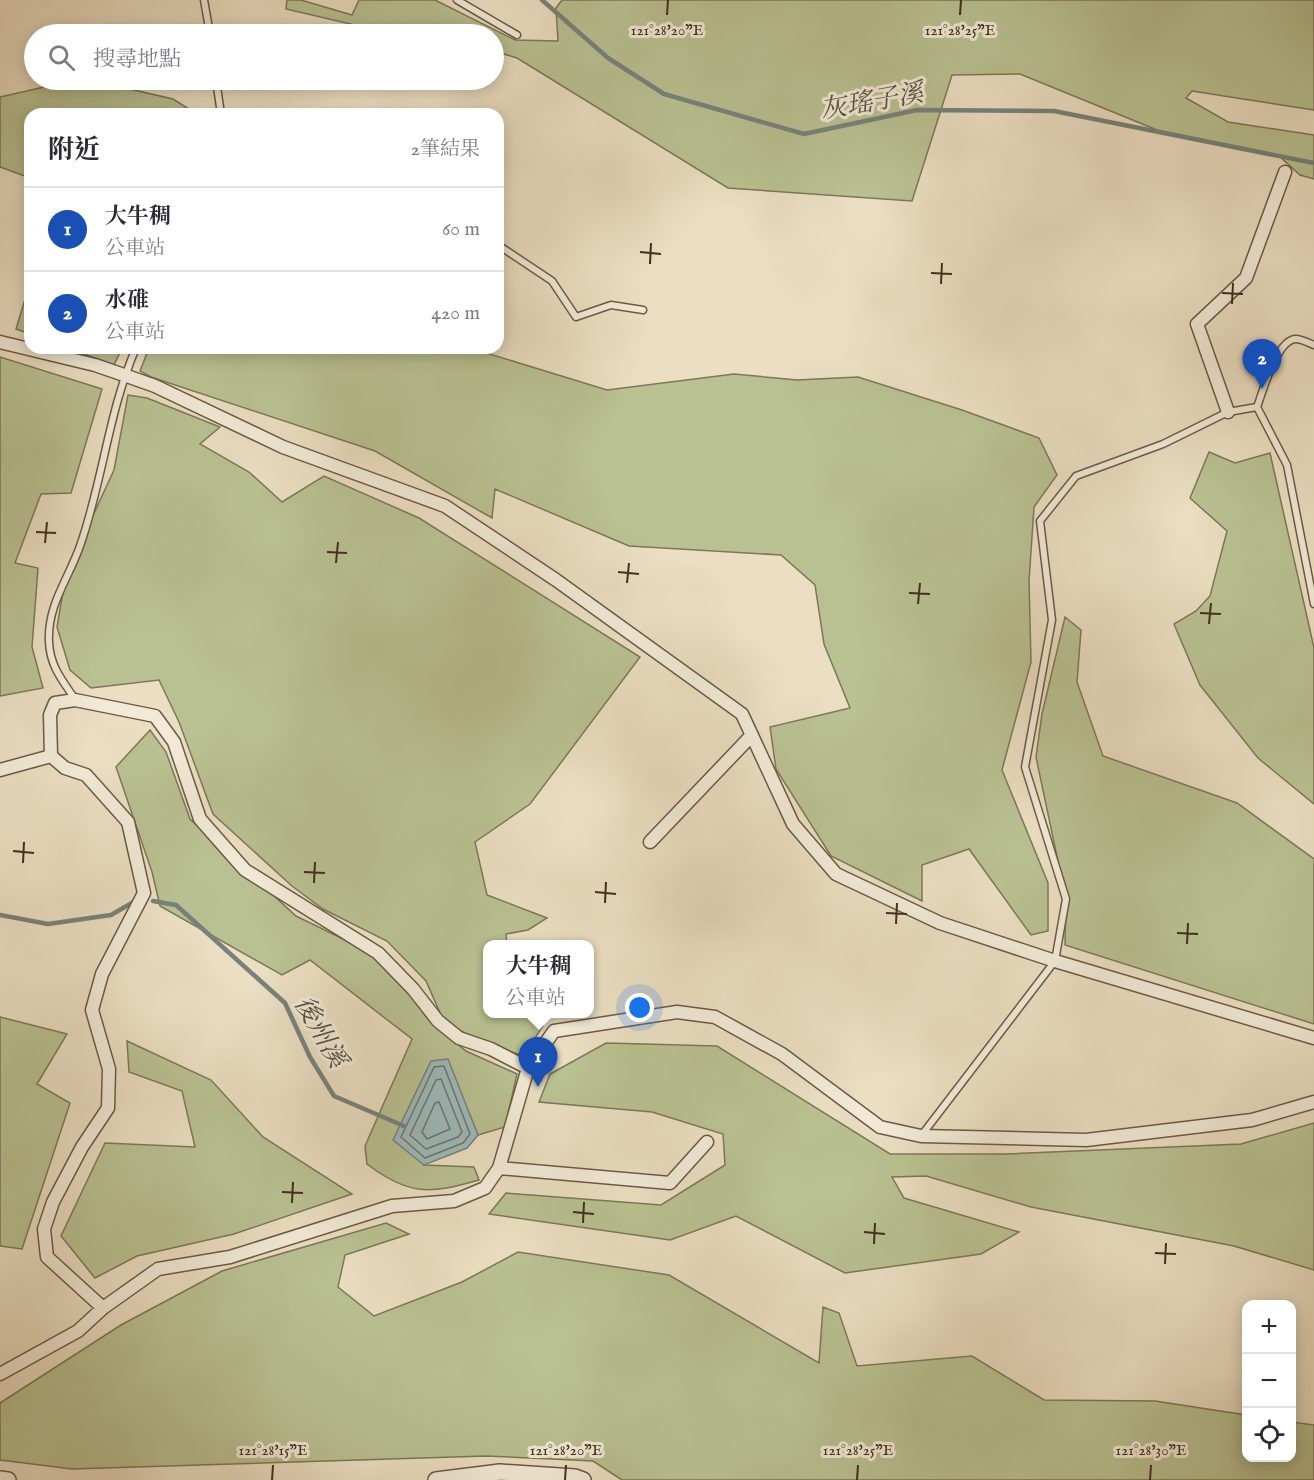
<!DOCTYPE html>
<html lang="zh-TW">
<meta charset="utf-8">
<style>
:root{--surface:#fff;--page:#f2f2f3;--text:#2b2b33;--muted:#7c7c81;--line:#e1e1e2;--accent:#0b8043}
body{margin:0;font-family:"IM FELL English","Noto Serif TC",serif;background:var(--page);color:var(--text)}
.controls{position:absolute;right:18px;bottom:18px;display:grid;overflow:hidden;border-radius:12px;box-shadow:0 3px 15px #0003}
.controls button{width:54px;height:54px;display:grid;place-items:center;padding:0;border:0;border-bottom:2px solid var(--line);background:var(--surface);color:var(--text);font:30px sans-serif}
.you{position:absolute;left:640px;top:1008px;width:21px;height:21px;margin:-15px;border:4px solid #fff;border-radius:50%;background:#1a73e8;box-shadow:0 0 0 9px #1a73e833}
.badge{display:grid;place-items:center;width:39px;height:39px;border-radius:50%;background:var(--accent);color:#fff;font-size:20px;font-weight:700}
.pin{position:absolute;translate:-50% -50px;filter:drop-shadow(0 2px 3px #0008)}
.pin::after{content:'';position:absolute;top:32px;width:21px;height:18px;background:inherit;clip-path:polygon(0 0,100% 0,50% 100%)}
.popup{position:absolute;left:483px;top:940px;width:111px;height:78px;box-sizing:border-box;display:grid;place-content:center;border-radius:12px;background:var(--surface);filter:drop-shadow(0 2px 4px #0005);font-size:20px;white-space:nowrap;color:var(--muted)}
.popup b{font-size:22px;color:var(--text)}
.popup::after{content:'';position:absolute;left:50%;top:100%;margin-left:-12px;border:12px solid transparent;border-top-color:var(--surface)}
.list{margin:0;padding:0;list-style:none}
h2{display:flex;justify-content:space-between;align-items:center;height:78px;margin:0;padding:0 24px;font-size:26px}
h2 small{font-size:20px;font-weight:400;color:var(--muted)}
.list li{display:grid;grid-template-columns:39px 1fr auto;gap:18px;align-items:center;box-sizing:border-box;height:84px;padding:0 24px;border-top:2px solid var(--line)}
.list b{display:block;font-size:22px;white-space:nowrap}
.list p{margin:0;font-size:20px;white-space:nowrap;color:var(--muted)}
.list em{font-size:20px;font-style:normal;color:var(--muted)}
.icon{flex:none;width:33px;height:33px;fill:none;stroke:currentColor;stroke-width:2;stroke-linecap:round;stroke-linejoin:round}
.map{position:relative;flex:none;width:1314px;height:1480px;overflow:hidden}
.search{position:absolute;background:var(--surface);box-shadow:0 3px 15px #0003;left:24px;top:24px;width:480px;height:66px;display:flex;align-items:center;gap:15px;box-sizing:border-box;padding:0 21px;border-radius:33px;color:var(--muted);font-size:22px}
.panel{position:absolute;background:var(--surface);box-shadow:0 3px 15px #0003;left:24px;top:108px;width:480px;height:246px;border-radius:18px}
.map>svg:first-child{display:block}
.green{fill:#b9c192;stroke:#7c7858;stroke-width:1.5}
.water{fill:#9cbabc;stroke:#77827c;stroke-width:1.5}
.lines{fill:none;stroke-linecap:round;stroke-linejoin:round}
.shore{stroke:#6e746c;stroke-width:1.5}
.stream{stroke:#77827c;stroke-width:4.5}
.service-casing{stroke:#6b5a46;stroke-width:9}
.minor-casing{stroke:#6b5a46;stroke-width:15}
.tertiary-casing{stroke:#6b5a46;stroke-width:18}
.service{stroke:#f2ead7;stroke-width:6}
.minor{stroke:#f2ead7;stroke-width:12}
.tertiary{stroke:#f2ead7;stroke-width:15}
.ticks{fill:none;stroke:#402e1d;stroke-width:2}
.labels{text-anchor:middle;dominant-baseline:central;stroke-width:6;stroke-linejoin:round;paint-order:stroke}
.water-label{font-size:26px;font-style:italic;fill:#575145;stroke:#f2ead7}
.ticks-label{font-size:15px;text-anchor:middle;fill:#402e1d;stroke:#f2ead7;stroke-width:6;stroke-linejoin:round;paint-order:stroke}
</style>
<div class="map">
<svg width="1314" height="1480" viewBox="0 0 1314 1480">
<rect width="100%" height="100%" fill="#ebdec2"/>
<filter id="stains"><feTurbulence type="fractalNoise" baseFrequency=".00333" numOctaves="4"/><feColorMatrix values="0 0 0 0 .2 0 0 0 0 .09 0 0 0 0 .02 0 0 0 .5 -.17"/></filter>
<radialGradient id="worn" r=".72"><stop offset=".6" stop-color="#630" stop-opacity="0"/><stop offset="1" stop-color="#630" stop-opacity=".3"/></radialGradient>
<path class="green" d="M 287,0 L 301,0 L 352,15 L 359,0 L 435,0 L 515,40 L 558,41 L 556,8 L 562,0 L 1314,0 L 1314,110 L 1192,91 L 1186,98 L 1228,122 L 1314,135 L 1314,179 L 1300,175 L 1279,156 L 1157,130 L 1020,74 L 952,75 L 912,201 L 728,188 L 517,58 L 494,51 L 494,34 L 438,34 L 421,29 L 359,26 L 286,9 Z
M 75,80 L 90,80 L 173,99 L 197,114 L 30,114 L 30,178 L 0,167 L 0,97 Z
M 30,283 L 30,334 L 16,329 Z
M 68,348 L 122,348 L 114,365 Z
M 149,348 L 470,348 L 607,390 L 734,374 L 797,380 L 858,377 L 962,410 L 1039,438 L 1057,475 L 1034,507 L 1029,581 L 1031,662 L 1002,770 L 1048,883 L 1048,931 L 1031,935 L 969,849 L 922,865 L 922,901 L 831,856 L 776,769 L 770,727 L 850,708 L 824,644 L 815,585 L 781,555 L 629,546 L 495,489 L 492,518 L 375,451 L 151,377 L 140,371 Z
M 0,357 L 102,389 L 71,493 L 41,494 L 15,563 L 38,568 L 32,647 L 43,688 L 0,696 Z
M 128,395 L 147,398 L 220,427 L 200,444 L 249,472 L 282,502 L 324,476 L 419,518 L 640,657 L 530,804 L 475,842 L 487,895 L 547,918 L 528,930 L 506,934 L 507,944 L 487,944 L 487,1014 L 539,1014 L 543,1026 L 523,1056 L 478,1040 L 444,1022 L 426,981 L 387,941 L 323,909 L 292,886 L 213,814 L 179,722 L 159,680 L 91,688 L 70,670 L 57,627 L 66,574 L 114,470 Z
M 1209,452 L 1235,463 L 1270,453 L 1314,648 L 1314,804 L 1258,758 L 1200,685 L 1174,624 L 1196,611 L 1210,596 L 1227,531 L 1190,498 Z
M 1065,617 L 1081,630 L 1077,682 L 1103,756 L 1237,803 L 1314,859 L 1314,1024 L 1065,945 L 1066,899 L 1036,757 L 1042,714 Z
M 150,730 L 166,752 L 190,819 L 296,916 L 370,952 L 407,990 L 434,1025 L 466,1051 L 517,1074 L 505,1127 L 478,1135 L 467,1109 L 424,1165 L 474,1167 L 479,1180 C 430,1194 409,1196 367,1164 L 365,1146 L 412,1039 L 310,960 L 282,975 L 160,906 L 152,872 L 116,767 Z
M 0,1017 L 67,1034 L 37,1084 L 70,1103 L 22,1249 L 0,1246 Z
M 127,1041 L 211,1080 L 263,1137 L 352,1194 L 234,1234 L 137,1256 L 95,1278 L 61,1236 L 105,1143 L 195,1147 L 182,1091 L 129,1072 Z
M 606,1043 L 717,1046 L 890,1154 L 1007,1154 L 1241,1144 L 1314,1123 L 1314,1270 L 1234,1246 L 1031,1207 L 926,1176 L 892,1177 L 904,1198 L 1019,1232 L 981,1254 L 845,1273 L 736,1216 L 670,1240 L 489,1214 L 506,1193 L 661,1205 L 725,1165 L 723,1134 L 652,1112 L 539,1102 L 550,1074 Z
M 386,1223 L 409,1234 L 345,1255 L 338,1287 L 374,1316 L 462,1282 L 518,1252 L 669,1275 L 819,1363 L 823,1307 L 839,1313 L 857,1366 L 972,1356 L 1044,1400 L 1155,1401 L 1246,1415 L 1246,1458 L 1292,1458 L 1292,1422 L 1314,1425 L 1314,1480 L 622,1480 L 593,1461 L 486,1456 L 72,1469 L 0,1460 L 0,1403 L 121,1325 L 222,1271 Z"/>
<path class="water" d="M 448,1059 L 478,1135 L 467,1148 L 424,1165 L 393,1140 L 431,1061 Z"/>
<g class="lines">
<path class="shore" d="M 444,1066 L 470,1134 L 463,1143 L 425,1158 L 401,1137 L 434,1067 Z
M 441,1079 L 462,1132 L 458,1137 L 426,1149 L 410,1135 L 436,1080 Z
M 439,1102 L 450,1129 L 427,1139 L 422,1132 L 435,1103 Z"/>
<path class="stream" d="M 542,0 L 608,58 L 664,94 L 804,134 L 917,110 L 1054,111 L 1314,163
M 153,901 L 176,905 L 285,1003 L 310,1057 L 334,1096 L 404,1126
M 0,915 L 48,924 L 111,915 L 137,900"/>
<defs>
<path id="service" d="M 204,0 L 210,34
M 457,0 L 517,35
M 216,80 L 221,114
M 221,112 L 241,114
M 498,245 L 552,281 L 576,317 L 611,305 L 643,310
M 1314,345 C 1309,343 1301,339 1296,339 C 1277,339 1263,391 1257,407 L 1287,465 L 1314,604
M 75,699 C 62,680 50,666 49,642 C 47,604 70,577 81,543 C 103,479 109,410 136,348
M 921,1136 L 1055,961 L 1066,899 L 1025,767 L 1052,620 L 1040,521 L 1076,476 L 1163,444 L 1228,412 L 1257,407"/>
<path id="minor" d="M 0,342 L 95,365 L 124,375 L 155,386 L 283,447 L 445,506 L 556,580 L 742,714 L 793,824 L 836,874 L 940,923 L 1055,961 L 1314,1038
M 1228,412 L 1197,324 L 1246,278 L 1285,172
M 0,770 L 51,756
M 650,842 L 752,735
M 499,1168 L 670,1183 L 707,1142
M 103,1308 L 47,1257 L 44,1229 L 53,1202 L 82,1147 L 108,1108 L 109,1069 L 92,1010 L 102,974 L 144,893 L 128,822 L 86,775 L 65,768 L 51,756 L 50,715 L 55,703 L 75,700 L 155,716 L 174,742 L 200,819 L 245,870 L 378,953 L 413,989 L 438,1021 L 459,1038 L 491,1049 L 528,1068
M 0,1374 L 78,1331 L 103,1308 L 158,1269 L 230,1257 L 392,1206 L 454,1201 L 485,1188 L 499,1168 L 528,1068 L 554,1031 L 677,1012 L 715,1017 L 782,1054 L 880,1127 L 921,1136 L 1086,1140 L 1252,1120 L 1314,1102"/>
<path id="tertiary" d="M 0,1479 L 8,1480
M 436,1480 L 500,1472 L 575,1477 L 583,1480"/>
</defs>
<use href="#service" class="service-casing"/>
<use href="#minor" class="minor-casing"/>
<use href="#tertiary" class="tertiary-casing"/>
<use href="#service" class="service"/>
<use href="#minor" class="minor"/>
<use href="#tertiary" class="tertiary"/>
</g>
<path class="ticks" d="M 667,15 L 668,0M 960,15 L 961,0M 640,252 L 661,254M 650,264 L 651,243M 931,273 L 952,274M 941,284 L 942,263M 1222,293 L 1243,294M 1232,304 L 1233,283M 36,532 L 56,533M 45,543 L 47,522M 327,552 L 347,553M 336,563 L 338,542M 618,572 L 639,574M 627,583 L 629,563M 909,593 L 930,594M 918,604 L 920,583M 1200,613 L 1221,614M 1209,624 L 1211,603M 13,851 L 34,853M 23,863 L 24,842M 304,872 L 325,873M 314,883 L 315,862M 595,892 L 616,894M 605,903 L 606,882M 886,913 L 907,914M 896,924 L 897,903M 1177,933 L 1198,934M 1187,944 L 1188,923M 282,1192 L 303,1193M 292,1203 L 293,1182M 573,1212 L 594,1214M 583,1223 L 584,1202M 864,1232 L 885,1234M 874,1244 L 875,1223M 1155,1253 L 1176,1254M 1165,1264 L 1166,1243M 272,1480 L 273,1465M 565,1480 L 566,1465M 857,1480 L 858,1465M 1150,1480 L 1151,1465"/>
<g class="labels">
<g class="water-label">
<text transform="translate(872 102) rotate(-10)">灰瑤子溪</text>
<text transform="translate(320 1032) rotate(60)">後州溪</text>
</g>
</g>
<g class="ticks-label">
<text x="667" y="35">121°28'20"E</text>
<text x="960" y="35">121°28'25"E</text>
<text x="273" y="1455">121°28'15"E</text>
<text x="566" y="1455">121°28'20"E</text>
<text x="858" y="1455">121°28'25"E</text>
<text x="1151" y="1455">121°28'30"E</text>
</g>
<rect width="100%" height="100%" filter="url(#stains)"/>
<rect width="100%" height="100%" fill="url(#worn)"/>
</svg>
<div class="controls">
<button>+</button>
<button>−</button>
<button><svg class="icon" aria-label="locate" viewBox="0 0 24 24"><circle cx="12" cy="12" r="6"/><path d="M12 2v4M12 18v4M2 12h4M18 12h4"/></svg></button>
</div>
<div class="you"></div>
<div class="pin badge" style="left:538px;top:1087px;background:#1a4fb4">1</div>
<div class="popup"><b>大牛稠</b>公車站</div>
<div class="pin badge" style="left:1262px;top:389px;background:#1a4fb4">2</div>
<div class="search"><svg class="icon" aria-label="search" viewBox="0 0 24 24"><circle cx="10" cy="10" r="6"/><path d="M15 15l6 6"/></svg>搜尋地點</div>
<section class="panel">
<h2>附近<small>2筆結果</small></h2>
<ul class="list">
<li><span class="badge" style="background:#1a4fb4">1</span><div><b>大牛稠</b><p>公車站</p></div><em>60 m</em></li>
<li><span class="badge" style="background:#1a4fb4">2</span><div><b>水碓</b><p>公車站</p></div><em>420 m</em></li>
</ul>
</section>
</div>
